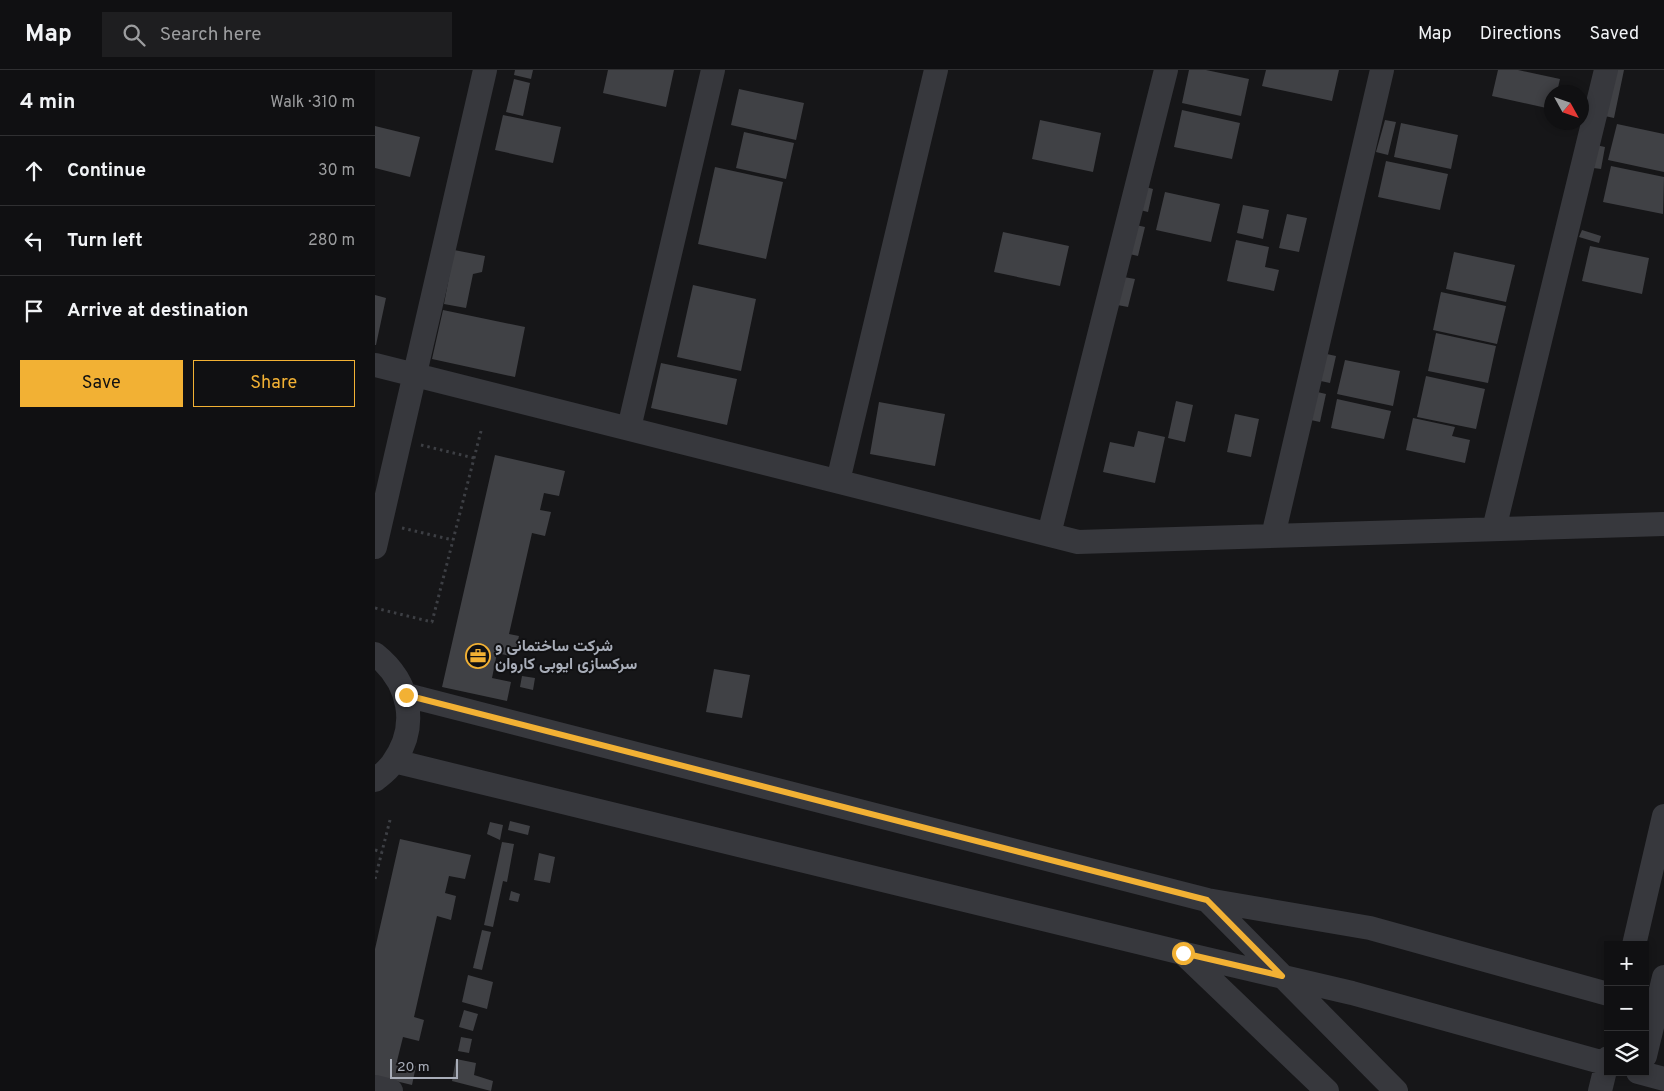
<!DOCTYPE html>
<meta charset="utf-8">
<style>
:root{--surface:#101012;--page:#1e1e20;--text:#f1f3f6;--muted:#9c9d9f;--line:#303032;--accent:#f2b134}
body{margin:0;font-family:Overpass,Vazirmatn,sans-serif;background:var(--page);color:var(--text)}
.controls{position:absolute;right:15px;bottom:15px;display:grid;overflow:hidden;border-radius:0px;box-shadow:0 2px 8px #0003}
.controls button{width:45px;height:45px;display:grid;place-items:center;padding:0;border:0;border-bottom:1px solid var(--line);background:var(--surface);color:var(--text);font:25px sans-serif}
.compass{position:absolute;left:1169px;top:15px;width:45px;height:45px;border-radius:50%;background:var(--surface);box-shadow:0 2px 8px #0003;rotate:130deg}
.scale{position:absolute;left:15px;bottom:12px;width:68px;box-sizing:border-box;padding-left:5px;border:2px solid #a8adb8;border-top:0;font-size:14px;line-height:18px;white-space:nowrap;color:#a8adb8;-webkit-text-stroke:4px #111113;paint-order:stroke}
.stop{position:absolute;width:15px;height:15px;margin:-11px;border:4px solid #f2b134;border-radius:50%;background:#fff}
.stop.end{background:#f2b134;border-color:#fff;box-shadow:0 1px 5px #0008}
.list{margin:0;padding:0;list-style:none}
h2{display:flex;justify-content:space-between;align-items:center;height:65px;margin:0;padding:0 20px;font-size:21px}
h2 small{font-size:16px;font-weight:400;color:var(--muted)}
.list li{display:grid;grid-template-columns:32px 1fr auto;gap:15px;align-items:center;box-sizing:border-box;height:70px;padding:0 20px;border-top:1px solid var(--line)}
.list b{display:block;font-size:19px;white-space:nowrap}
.list em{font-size:16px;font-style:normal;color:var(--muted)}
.actions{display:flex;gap:10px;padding:15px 20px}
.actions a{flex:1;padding:11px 0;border:1px solid var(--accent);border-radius:0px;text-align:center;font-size:18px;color:var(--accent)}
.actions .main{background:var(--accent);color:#111}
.icon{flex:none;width:28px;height:28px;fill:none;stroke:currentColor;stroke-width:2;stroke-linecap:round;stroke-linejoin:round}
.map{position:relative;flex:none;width:1289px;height:1021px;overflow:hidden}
header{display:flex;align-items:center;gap:30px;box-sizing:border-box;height:70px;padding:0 25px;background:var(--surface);border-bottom:1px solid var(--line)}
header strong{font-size:24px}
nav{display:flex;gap:28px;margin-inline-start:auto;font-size:18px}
.search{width:350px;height:45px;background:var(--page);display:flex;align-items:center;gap:12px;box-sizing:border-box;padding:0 18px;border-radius:0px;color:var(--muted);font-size:19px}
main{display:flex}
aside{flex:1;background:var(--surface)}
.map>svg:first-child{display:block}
.building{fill:#404145}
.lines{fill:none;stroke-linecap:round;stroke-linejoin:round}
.path{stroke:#3d3f44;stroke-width:3;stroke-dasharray:2.5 4;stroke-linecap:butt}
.minor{stroke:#37383d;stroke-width:24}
.route{stroke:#f2b134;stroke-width:6}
.labels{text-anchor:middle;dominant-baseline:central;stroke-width:4;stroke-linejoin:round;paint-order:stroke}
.poi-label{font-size:16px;font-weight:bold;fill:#a8adb8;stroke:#111113;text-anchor:start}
</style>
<header>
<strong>Map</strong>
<div class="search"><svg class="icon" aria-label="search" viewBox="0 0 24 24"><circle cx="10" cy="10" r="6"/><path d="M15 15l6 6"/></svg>Search here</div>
<nav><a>Map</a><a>Directions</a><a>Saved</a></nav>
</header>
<main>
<aside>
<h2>4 min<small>Walk · 310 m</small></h2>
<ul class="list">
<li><svg class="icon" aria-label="ahead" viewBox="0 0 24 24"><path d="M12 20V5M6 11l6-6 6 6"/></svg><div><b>Continue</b></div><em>30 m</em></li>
<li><svg class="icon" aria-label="left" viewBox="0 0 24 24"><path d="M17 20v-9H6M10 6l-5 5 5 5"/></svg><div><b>Turn left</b></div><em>280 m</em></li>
<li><svg class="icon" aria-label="arrive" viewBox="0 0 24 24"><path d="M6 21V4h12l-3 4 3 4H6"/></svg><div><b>Arrive at destination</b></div></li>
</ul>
<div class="actions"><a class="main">Save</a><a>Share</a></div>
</aside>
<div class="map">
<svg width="1289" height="1021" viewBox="0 0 1289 1021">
<rect width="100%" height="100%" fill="#161618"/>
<path class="building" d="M 140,0 L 158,0 L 156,9 L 139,5 Z
M 233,0 L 299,0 L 291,37 L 228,23 Z
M 814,0 L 831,0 L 874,9 L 866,46 L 807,33 Z
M 891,0 L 964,0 L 957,31 L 887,16 Z
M 1123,0 L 1143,0 L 1185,9 L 1182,22 L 1176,22 L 1176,39 L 1117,26 Z
M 1235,0 L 1249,0 L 1239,48 L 1225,45 Z
M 139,9 L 155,13 L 148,46 L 131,42 Z
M 364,19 L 429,33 L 421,70 L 356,55 Z
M 807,40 L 865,53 L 857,89 L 799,77 Z
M 128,45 L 186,57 L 178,93 L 120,80 Z
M 665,50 L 726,63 L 718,102 L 657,89 Z
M 1010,50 L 1021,52 L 1013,85 L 1001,82 Z
M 1026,53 L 1083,65 L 1076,99 L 1019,87 Z
M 1242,54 L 1289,64 L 1289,102 L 1233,90 Z
M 0,56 L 45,67 L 35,107 L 0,98 Z
M 369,62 L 419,73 L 411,109 L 361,98 Z
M 1216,74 L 1230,77 L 1226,99 L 1211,97 Z
M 1011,91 L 1073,104 L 1065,140 L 1003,127 Z
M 1236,96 L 1289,107 L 1288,144 L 1228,132 Z
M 340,97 L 408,112 L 391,189 L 323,174 Z
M 767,116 L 778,119 L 773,142 L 761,139 Z
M 790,122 L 845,134 L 836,172 L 781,160 Z
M 868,135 L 894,140 L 888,169 L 862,163 Z
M 912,144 L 932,148 L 924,182 L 904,178 Z
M 756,154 L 770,157 L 763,186 L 750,183 Z
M 1207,160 L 1226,166 L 1224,173 L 1204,167 Z
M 628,162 L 694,176 L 685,216 L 619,202 Z
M 861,170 L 894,177 L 890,197 L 904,200 L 899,221 L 852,211 Z
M 1215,176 L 1274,188 L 1267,224 L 1207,211 Z
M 79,180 L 110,186 L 107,202 L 98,204 L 91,238 L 69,234 Z
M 1079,182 L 1140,195 L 1131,232 L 1071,219 Z
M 743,206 L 760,209 L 753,237 L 737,234 Z
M 318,215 L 381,229 L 366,301 L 302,287 Z
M 1066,222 L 1131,236 L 1122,274 L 1058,260 Z
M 0,225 L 11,228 L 1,275 L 0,275 Z
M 68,240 L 150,257 L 140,307 L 57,289 Z
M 1061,263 L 1121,276 L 1113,313 L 1053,301 Z
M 947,283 L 961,286 L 955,313 L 941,310 Z
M 970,290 L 1025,301 L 1018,336 L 962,324 Z
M 286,293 L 362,309 L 352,355 L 276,338 Z
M 1051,306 L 1110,319 L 1101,359 L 1042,347 Z
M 938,321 L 951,324 L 945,352 L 931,349 Z
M 962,329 L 1016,341 L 1009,369 L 956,358 Z
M 801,331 L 818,335 L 810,372 L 793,368 Z
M 504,332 L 570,344 L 560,396 L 495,384 Z
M 860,344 L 884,349 L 876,387 L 852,382 Z
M 1038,348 L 1080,357 L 1077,366 L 1095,370 L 1090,393 L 1031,380 Z
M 763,361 L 790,367 L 780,413 L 728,402 L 735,372 L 759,377 Z
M 120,385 L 190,401 L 184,426 L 169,423 L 165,440 L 176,442 L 170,466 L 157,463 L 134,564 L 144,566 L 139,587 L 122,583 L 117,608 L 136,612 L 132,631 L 67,617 Z
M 339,599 L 375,605 L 367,648 L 331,642 Z
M 147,606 L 160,608 L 158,620 L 145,617 Z
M 135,751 L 155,756 L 153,765 L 133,760 Z
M 115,752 L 128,755 L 125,770 L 112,764 Z
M 25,769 L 96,785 L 90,809 L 74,806 L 70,823 L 81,826 L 76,850 L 62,846 L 39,947 L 49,950 L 44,971 L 28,967 L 22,991 L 41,996 L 37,1015 L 0,1006 L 0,879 Z
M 127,772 L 139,774 L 132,812 L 128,811 L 118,857 L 109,855 Z
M 164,783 L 180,787 L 175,813 L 159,810 Z
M 136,821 L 145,824 L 143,832 L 134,830 Z
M 107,860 L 116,862 L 107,900 L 98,898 Z
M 93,905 L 118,912 L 112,939 L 87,932 Z
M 89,940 L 103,944 L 98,961 L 84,957 Z
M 86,967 L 97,969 L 94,983 L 83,981 Z
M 81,989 L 101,993 L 99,1005 L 118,1011 L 116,1021 L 77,1011 Z"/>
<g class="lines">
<path class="path" d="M 46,375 L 99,388
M 27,458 L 78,470
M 0,538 L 57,552 L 106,361
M 0,780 L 7,782
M 0,809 L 15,750"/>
<path class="minor" d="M 0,295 L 703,472 L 1289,454
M 254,358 L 338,0
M 463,411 L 561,0
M 1119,459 L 1231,0
M 674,464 L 791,0
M 898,466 L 1007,0
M 0,477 L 110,0
M 0,584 C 35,612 45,656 17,694 C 13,700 6,705 0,710
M 31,625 L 832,830 L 1021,1021
M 19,691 L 808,883 L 952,1021
M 832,830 L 995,858 L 1233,924
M 1259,875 L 1289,746
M 810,884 L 977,923 L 1233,994
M 1270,986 L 1289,907
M 1263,1002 L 1289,1009
M 0,1017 L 16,1021
M 1225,1021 L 1233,988"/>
</g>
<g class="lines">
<path class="route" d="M 31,625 L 832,830 L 907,906 L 808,883"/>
</g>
<defs>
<symbol id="office-ring" viewBox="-11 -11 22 22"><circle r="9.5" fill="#111113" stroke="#f2b134" stroke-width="1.5"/><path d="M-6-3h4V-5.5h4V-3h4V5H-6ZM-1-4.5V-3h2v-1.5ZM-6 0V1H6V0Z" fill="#f2b134"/></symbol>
</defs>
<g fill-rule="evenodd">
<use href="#office-ring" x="89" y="572" width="28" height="28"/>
</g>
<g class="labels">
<g class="poi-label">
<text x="120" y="577">شرکت ساختمانی و<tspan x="120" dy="18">سرکسازی ایوبی کاروان</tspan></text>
</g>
</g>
</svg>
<div class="controls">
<button>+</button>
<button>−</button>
<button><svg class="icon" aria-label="layers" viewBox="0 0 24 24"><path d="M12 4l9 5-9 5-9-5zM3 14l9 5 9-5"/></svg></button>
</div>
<svg class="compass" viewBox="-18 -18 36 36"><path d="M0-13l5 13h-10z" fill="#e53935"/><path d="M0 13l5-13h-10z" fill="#9c9d9f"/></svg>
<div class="scale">20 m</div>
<div class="stop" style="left:808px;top:883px"></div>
<div class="stop end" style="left:31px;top:625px"></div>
</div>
</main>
